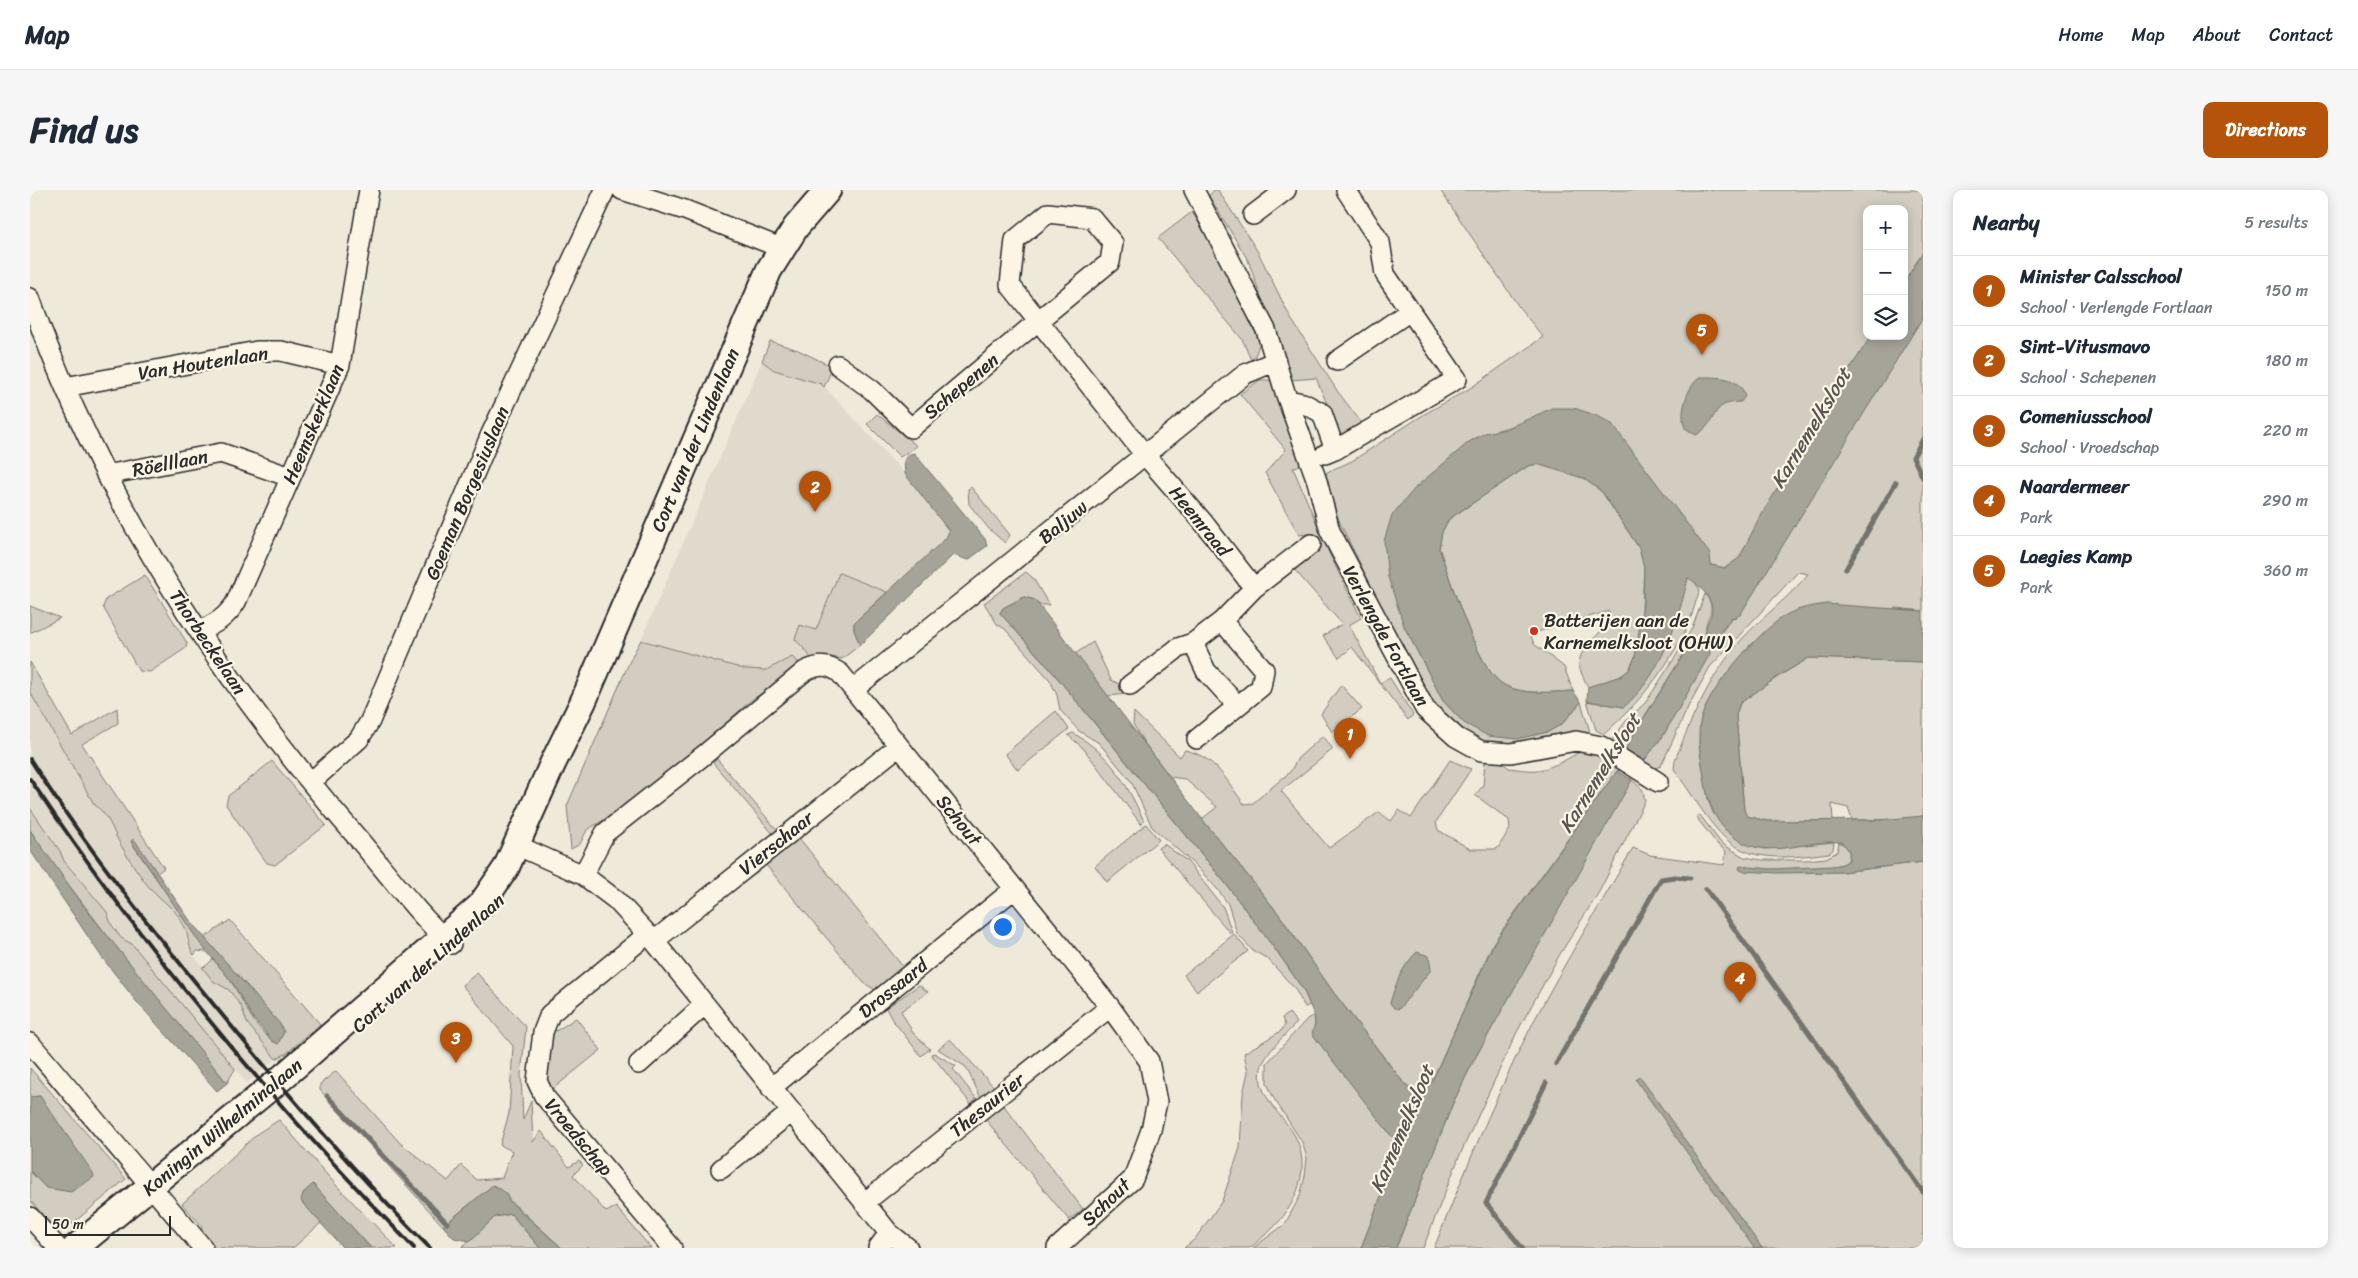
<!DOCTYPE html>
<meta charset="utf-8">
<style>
:root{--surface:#fff;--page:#f6f6f7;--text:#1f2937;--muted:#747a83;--line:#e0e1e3;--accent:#b45309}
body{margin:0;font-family:Sriracha,sans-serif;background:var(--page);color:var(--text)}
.controls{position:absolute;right:15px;top:15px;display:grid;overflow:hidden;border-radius:10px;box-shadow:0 2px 12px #0003}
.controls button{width:45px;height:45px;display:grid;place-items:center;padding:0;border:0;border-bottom:1px solid var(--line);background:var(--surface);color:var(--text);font:25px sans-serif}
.scale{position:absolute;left:15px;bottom:12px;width:126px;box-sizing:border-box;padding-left:5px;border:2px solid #2b2b2b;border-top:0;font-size:14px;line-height:18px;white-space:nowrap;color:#2b2b2b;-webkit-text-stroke:4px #fcf5e5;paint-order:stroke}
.you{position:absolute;left:972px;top:736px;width:18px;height:18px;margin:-12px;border:4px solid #fff;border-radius:50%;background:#1a73e8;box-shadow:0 0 0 8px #1a73e833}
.badge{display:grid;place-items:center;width:32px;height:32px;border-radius:50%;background:var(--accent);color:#fff;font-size:16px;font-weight:700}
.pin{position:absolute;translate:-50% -41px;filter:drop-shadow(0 1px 2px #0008)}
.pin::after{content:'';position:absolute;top:26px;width:18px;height:15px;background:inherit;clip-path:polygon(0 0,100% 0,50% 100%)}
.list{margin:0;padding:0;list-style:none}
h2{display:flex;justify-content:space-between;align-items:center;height:65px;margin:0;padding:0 20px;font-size:21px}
h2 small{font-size:16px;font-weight:400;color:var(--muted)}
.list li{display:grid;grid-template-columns:32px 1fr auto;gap:15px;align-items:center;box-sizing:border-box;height:70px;padding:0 20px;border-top:1px solid var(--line)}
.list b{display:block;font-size:19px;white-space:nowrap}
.list p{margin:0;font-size:16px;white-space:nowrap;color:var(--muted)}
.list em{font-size:16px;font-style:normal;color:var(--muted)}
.icon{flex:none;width:28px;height:28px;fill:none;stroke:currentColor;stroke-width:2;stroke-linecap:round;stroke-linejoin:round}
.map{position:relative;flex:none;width:1893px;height:1058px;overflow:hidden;border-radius:10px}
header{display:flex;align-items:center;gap:30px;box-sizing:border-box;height:70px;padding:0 25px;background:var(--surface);border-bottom:1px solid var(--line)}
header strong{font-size:24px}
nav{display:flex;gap:28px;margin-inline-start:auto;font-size:18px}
.intro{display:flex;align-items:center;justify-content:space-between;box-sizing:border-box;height:120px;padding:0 30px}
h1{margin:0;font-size:35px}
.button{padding:12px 22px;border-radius:10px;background:var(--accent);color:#fff;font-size:18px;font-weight:700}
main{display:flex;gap:30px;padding:0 30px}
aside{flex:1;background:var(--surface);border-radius:10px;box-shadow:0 2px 12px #0003}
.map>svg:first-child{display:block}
.built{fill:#e0dacc}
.green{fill:#d2cdc0;stroke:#7e7c76;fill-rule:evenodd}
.water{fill:#a6a399;stroke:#75736d}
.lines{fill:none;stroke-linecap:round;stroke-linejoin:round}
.stream{stroke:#75736d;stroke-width:5}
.minor-casing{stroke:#2b2b2b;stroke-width:22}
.major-casing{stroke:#2b2b2b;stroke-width:29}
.minor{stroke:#fcf5e5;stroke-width:19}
.major{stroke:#fcf5e5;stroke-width:25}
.rail{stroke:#2b2b2b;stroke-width:4}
.poi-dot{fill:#c8321e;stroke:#fcf5e5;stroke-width:2}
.labels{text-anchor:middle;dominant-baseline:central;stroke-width:4.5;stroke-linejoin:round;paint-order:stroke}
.street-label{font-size:19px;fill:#2b2b2b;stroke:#fcf5e5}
.poi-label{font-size:19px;fill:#2b2b2b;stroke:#fcf5e5;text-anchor:start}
.water-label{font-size:20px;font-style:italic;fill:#565552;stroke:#fcf5e5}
</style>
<header>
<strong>Map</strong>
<nav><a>Home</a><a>Map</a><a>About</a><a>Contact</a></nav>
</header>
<div class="intro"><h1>Find us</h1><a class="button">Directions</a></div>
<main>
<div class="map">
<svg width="1893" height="1058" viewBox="0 0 1893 1058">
<rect width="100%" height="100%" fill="#efe9da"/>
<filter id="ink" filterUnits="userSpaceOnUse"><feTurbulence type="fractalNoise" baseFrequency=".02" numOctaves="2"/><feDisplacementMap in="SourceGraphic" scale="10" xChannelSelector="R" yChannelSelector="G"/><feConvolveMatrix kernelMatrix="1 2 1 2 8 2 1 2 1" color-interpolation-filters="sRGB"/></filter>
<g filter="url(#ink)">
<path class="built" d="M 732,171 L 744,180 L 792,194 L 875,284 L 919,341 L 916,348 L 857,402 L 809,383 L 786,440 L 770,435 L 765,449 L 777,462 L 782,470 L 773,476 L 761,467 L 736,480 L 714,479 L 611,450 Z
M 0,502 L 64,614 L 72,621 L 84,637 L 87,648 L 120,699 L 137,713 L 154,736 L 158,757 L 183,791 L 199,800 L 211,815 L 217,833 L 246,869 L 217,893 L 102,755 L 91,748 L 81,734 L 77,722 L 34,671 L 30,661 L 0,618 Z"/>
<path class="green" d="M 1184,0 L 1188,0 L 1228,62 L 1260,127 L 1308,202 L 1331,232 L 1334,244 L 1314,254 L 1286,188 L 1260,190 L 1218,70 L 1179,6 Z
M 1410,0 L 1893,0 L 1893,421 L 1866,418 L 1720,455 L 1691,493 L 1675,518 L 1670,533 L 1669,554 L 1678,609 L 1683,623 L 1699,643 L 1717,654 L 1735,659 L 1804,652 L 1803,660 L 1799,663 C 1698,677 1697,655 1644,579 L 1645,570 C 1664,523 1679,487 1713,448 C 1733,426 1760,407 1778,384 L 1768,382 L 1680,477 L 1659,515 L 1631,576 L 1620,580 L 1610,576 L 1633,546 L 1679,464 L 1679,459 L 1702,428 L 1706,427 L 1710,368 L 1695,378 L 1680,375 L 1496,231 C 1476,239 1457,241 1439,252 L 1374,436 L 1413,511 L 1434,533 L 1518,542 L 1532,534 L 1551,512 L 1562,549 L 1482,558 L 1448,552 L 1401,517 L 1310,333 L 1295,288 L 1297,282 L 1322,271 L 1393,225 L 1442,197 L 1513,147 L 1489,117 ZM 1837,19 L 1874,19 L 1874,146 L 1837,146 Z
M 1162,22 L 1192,71 L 1230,152 L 1225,166 L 1221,170 L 1212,149 L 1128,48 Z
M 740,151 L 768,160 L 803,177 L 794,197 L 791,194 L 744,180 L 732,171 Z
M 1230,190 L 1241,190 L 1274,273 L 1263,278 L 1300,365 L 1331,428 L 1319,435 L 1350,493 L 1360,488 L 1383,525 L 1378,530 L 1322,457 L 1309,468 L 1293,446 L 1312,434 L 1263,378 L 1288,361 L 1278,344 L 1269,345 L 1235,283 L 1256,260 L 1210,204 Z
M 847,224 L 887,256 L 870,267 L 837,234 Z
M 1507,274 L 1553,288 L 1572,302 L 1609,358 L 1614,378 L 1611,440 L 1605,467 L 1599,480 L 1591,486 L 1558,497 C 1555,491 1550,481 1549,475 C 1549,452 1581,443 1579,421 L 1500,444 L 1504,454 L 1534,477 L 1543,501 C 1521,502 1490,506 1471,493 C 1447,477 1420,388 1409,358 L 1412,342 L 1419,329 L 1498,276 Z
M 941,297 L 980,345 L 975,353 L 959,339 L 939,314 L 938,299 Z
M 996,382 L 1003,388 L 1019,415 L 1008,415 L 1005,410 L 994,407 L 973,418 L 970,423 L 1020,479 L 1196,694 L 1253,770 L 1274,801 L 1280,815 L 1275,817 L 1265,799 L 1238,769 L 1222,760 L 1207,743 L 1198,714 L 1189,701 L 1167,677 L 1122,637 L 1101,591 L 1069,553 L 1049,541 L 1030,520 L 1027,505 L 1020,490 L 975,439 L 967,434 L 954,413 Z
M 809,383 L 857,402 L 824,433 L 824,440 L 830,455 L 812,469 L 796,466 L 782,470 L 777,462 L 765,449 L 770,435 L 786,440 Z
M 115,385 L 157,453 L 156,458 L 120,482 L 109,481 L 73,417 L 76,409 Z
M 1658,387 L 1664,391 L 1670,400 C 1665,412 1663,425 1657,437 C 1638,478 1607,515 1574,544 L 1566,540 L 1557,511 L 1594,517 Z
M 1675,404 C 1689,422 1674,425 1676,442 L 1670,453 L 1657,459 L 1602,546 L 1593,565 L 1578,555 L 1596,531 L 1616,512 L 1649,461 L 1662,438 Z
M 0,416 L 30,428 L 0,443 Z
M 611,450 L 714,479 L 736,480 L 762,467 L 773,476 L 720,511 L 664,562 L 590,620 L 557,640 L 550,654 L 541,659 L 537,616 L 602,466 Z
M 1063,452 L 1081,490 L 1108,503 L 1078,506 L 1045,464 Z
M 1779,468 L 1893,472 L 1893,626 L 1876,629 L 1822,630 L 1818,618 L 1802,614 L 1803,631 L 1737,631 L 1716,626 L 1714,620 L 1706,525 L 1710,513 L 1749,486 Z
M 0,472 L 42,545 L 87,518 L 88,533 L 52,554 L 134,678 L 126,684 L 104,650 L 101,652 L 177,762 L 167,761 L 164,765 C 157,755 159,746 154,736 C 147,720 132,711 121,699 C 112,690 93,660 87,648 C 80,633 78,626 64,614 L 0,502 Z
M 1311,495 L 1332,519 L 1302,542 L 1291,524 Z
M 1026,521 L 1039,539 L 988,580 L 975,564 Z
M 1104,522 L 1150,567 L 1155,560 C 1186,567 1196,590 1214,614 L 1223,613 L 1260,582 L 1268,568 L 1293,546 L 1303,559 L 1251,601 L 1299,658 L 1349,622 L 1361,631 L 1369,620 L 1381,628 L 1420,570 L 1441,579 L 1406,632 L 1408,640 L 1440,659 L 1467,659 L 1480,639 L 1479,630 L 1445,605 L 1453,596 L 1455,570 L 1473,573 L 1479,578 C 1489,579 1503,582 1513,579 C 1554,568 1551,542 1590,581 L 1587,581 L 1463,753 L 1402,891 L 1394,902 L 1384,901 L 1373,892 L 1304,803 L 1248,723 L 1172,629 L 1187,617 L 1155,589 L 1140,587 L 1113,551 L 1103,534 Z
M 1043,543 C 1082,566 1095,591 1114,631 L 1111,634 L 1053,558 L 1038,545 Z
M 687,569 L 748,641 L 743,644 L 683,573 Z
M 242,571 L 296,635 L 245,675 L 237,673 L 196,615 L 198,606 Z
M 1600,588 L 1613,600 L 1615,611 L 1569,702 L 1530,764 L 1487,842 L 1429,967 L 1393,1058 L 1366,1058 L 1423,913 L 1444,870 Z
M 0,618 L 30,661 L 34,671 L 77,722 L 81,734 L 91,748 L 102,754 L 205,879 L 197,893 L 86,757 L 19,669 L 0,640 Z
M 1670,625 L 1691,653 L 1714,667 L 1732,670 L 1776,670 L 1796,668 L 1807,662 L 1809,652 L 1817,657 L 1820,665 L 1817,672 C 1803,680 1753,680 1736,679 C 1726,679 1717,676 1709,679 L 1812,682 L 1893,672 L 1893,1058 L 1404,1058 C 1439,972 1474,884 1519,803 C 1546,754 1575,707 1603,658 L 1620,665 L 1694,675 L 1696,661 L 1688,655 L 1666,627 Z
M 1116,634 L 1129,650 L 1077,692 L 1065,676 Z
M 769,648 L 874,778 L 847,801 L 834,793 L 735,674 Z
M 1134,654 L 1157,671 L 1193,717 L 1202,742 L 1201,744 L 1128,658 Z
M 200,730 L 290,834 L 257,863 L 246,869 L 217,833 L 211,816 L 199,800 L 183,791 L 172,777 L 176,776 L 183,769 C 189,777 197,784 202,793 C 214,812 226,845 249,853 L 222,801 L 174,748 Z
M 1204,744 L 1218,761 L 1167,801 L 1154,785 Z
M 447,783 L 496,837 L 491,885 L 493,930 L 501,911 L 503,952 L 511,941 L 539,977 L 549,971 L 553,975 L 543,985 L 576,1022 L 586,1017 L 621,1058 L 532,1058 L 463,995 L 413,1036 L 290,900 L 290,894 L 306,881 L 370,953 L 418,991 L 431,975 L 447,990 L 472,988 L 482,961 L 470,955 L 479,923 L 483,856 L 432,795 Z
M 889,795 L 898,802 L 871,821 L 883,843 L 900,859 L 891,866 L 861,828 L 856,818 Z
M 1259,823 L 1267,833 C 1257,842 1234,865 1231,878 C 1225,906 1255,926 1266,948 C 1283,983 1262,1024 1234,1046 C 1230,1049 1224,1056 1219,1058 C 1212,1058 1166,1058 1154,1058 L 1165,1049 L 1192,1011 L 1210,958 L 1213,904 L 1218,882 L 1214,863 L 1251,841 L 1255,835 L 1252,828 Z
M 1284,825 L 1285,834 L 1370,957 L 1331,1058 L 1223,1058 L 1255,1034 L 1270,1006 L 1275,986 L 1277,968 L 1272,952 L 1243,907 L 1237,893 L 1237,873 L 1277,829 Z
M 546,828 L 571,860 L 519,902 L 510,893 L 519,833 L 526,841 Z
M 920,849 L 964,897 L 951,908 L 936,877 L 908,859 Z
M 904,863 L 926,876 L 923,879 L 946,908 L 941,914 L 901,864 Z
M 0,878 L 96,989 L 42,1034 L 24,1038 L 0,1010 L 0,981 L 16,998 L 10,906 L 0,907 Z
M 968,908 L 1053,1019 L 1039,1030 L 951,924 Z
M 249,930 L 306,995 L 367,1058 L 341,1058 L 283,995 L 271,1011 L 291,1033 L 263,1058 L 180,1058 L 170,1047 L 172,1036 L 152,1014 L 228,943 Z
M 481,1024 L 510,1058 L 431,1058 L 465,1027 Z"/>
<path class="water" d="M 1893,61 L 1893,127 L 1718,412 L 1710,425 L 1701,428 L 1679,458 L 1680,464 L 1633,546 L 1610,576 L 1593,565 L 1602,547 L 1657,459 L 1670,453 L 1676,442 C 1675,433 1682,428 1682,419 C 1682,408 1667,392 1658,388 C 1648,432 1630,487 1594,517 L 1557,511 L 1558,497 L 1591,486 L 1599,480 L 1605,467 L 1613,414 L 1614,378 L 1609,358 L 1572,302 L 1553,288 L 1507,274 L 1498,276 L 1419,329 L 1412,342 L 1409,358 C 1420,389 1447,477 1471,493 C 1490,506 1521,502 1543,501 L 1551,512 L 1532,534 L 1518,542 L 1487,549 L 1458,546 L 1434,533 L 1413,511 L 1374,436 L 1358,387 L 1354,351 L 1362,325 L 1386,297 L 1439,252 L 1455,243 L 1476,239 L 1522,218 L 1544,218 L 1568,226 L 1582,234 L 1680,364 L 1681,375 L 1695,378 L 1709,368 L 1729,329 L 1814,188 L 1841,146 L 1874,146 L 1874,93 Z
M 1670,187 C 1687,187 1710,186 1715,206 L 1711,212 C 1678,212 1690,232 1666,245 L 1655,238 C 1649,222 1657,197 1670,187 Z
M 884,263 L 955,349 L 957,356 L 938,370 L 923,365 L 830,455 L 824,440 L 824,433 L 916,348 L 919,341 L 875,284 L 874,271 L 877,265 Z
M 994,407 L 1005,410 L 1172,629 L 1248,723 L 1304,803 L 1373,892 L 1384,901 L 1394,902 L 1402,891 L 1464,753 L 1587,581 L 1602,590 L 1444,870 L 1423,913 L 1366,1058 L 1331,1058 L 1370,957 L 1282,844 L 1285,834 L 1284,825 L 1274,801 L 1253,770 L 1196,694 L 1071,541 L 1020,479 L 970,423 L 973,418 Z
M 1796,414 L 1893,421 L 1893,472 L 1779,468 L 1749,486 L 1710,513 L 1706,525 L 1714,620 L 1717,626 L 1737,631 L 1850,630 L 1893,626 L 1893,672 L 1812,682 L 1747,683 L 1712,681 L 1709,679 L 1710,676 L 1741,679 L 1803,676 L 1813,674 L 1819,670 L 1819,661 L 1812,652 C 1778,649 1739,670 1708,650 C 1687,637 1679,616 1675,593 C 1672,574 1667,552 1670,533 C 1676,501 1729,441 1756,425 C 1768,418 1783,416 1796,414 Z
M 0,640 L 55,718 L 197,893 L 187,901 L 106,811 L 71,766 L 0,660 Z
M 104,649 L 161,732 L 250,834 L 254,842 L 248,854 L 242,851 L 223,828 L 202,792 L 169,752 L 101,651 Z
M 1387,762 L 1399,766 L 1401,780 L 1369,819 L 1364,818 L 1360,813 C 1366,793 1372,776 1387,762 Z
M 1609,886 L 1623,905 L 1732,1058 L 1724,1058 L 1606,890 Z
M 10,906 L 63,983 L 64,987 L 41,1002 L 16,998 L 0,981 L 0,907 Z
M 283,994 L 341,1058 L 313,1058 L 271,1011 L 273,1003 Z
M 463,995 L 476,1003 L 479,1011 L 532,1058 L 510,1058 L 481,1024 L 465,1027 L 440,1051 L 424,1048 L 413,1036 Z"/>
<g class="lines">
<path class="stream" d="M 1893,249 L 1883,267 L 1893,288
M 1816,379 L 1866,292
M 1676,699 L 1893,1002
M 1526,874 L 1631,689 L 1644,687 L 1660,688
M 297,906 L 417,1033
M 1492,1058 L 1456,1013 L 1516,893"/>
<defs>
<path id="minor" d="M 592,0 L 655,20 L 751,58
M 1164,0 L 1236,140 L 1255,202 L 1287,291 L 1300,341 L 1395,519 L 1426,547 L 1451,561 L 1481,563 L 1546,551 L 1571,556 L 1628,592
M 1223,25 L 1256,0
M 0,108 C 71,310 191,492 331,652 C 358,684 390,727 421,754
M 1307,171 L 1380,121
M 808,175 L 842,200 L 881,238 L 1009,130 L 1080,72 L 1083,53 L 1062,28 L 1018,23 L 985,50 L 980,95 L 1115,265 L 1173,332 L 1224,398
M 35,197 L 227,161 L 251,161 L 310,175
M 1258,210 L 1273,213 L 1292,223 L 1305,260 L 1295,264
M 1305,260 L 1427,189 L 1355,84 L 1350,52 L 1316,0
M 76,285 L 191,263 L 260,287
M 170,441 C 186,433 196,428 206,412 L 310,175 L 339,0
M 1163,453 L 1176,481 L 1207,515
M 1100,495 L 1148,458 L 1163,453 L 1192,431 L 1224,398 L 1281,354
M 824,499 L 1215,184 L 1246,171
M 1167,549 L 1231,497 L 1234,480 L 1192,431
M 281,592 L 329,549 L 340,531 L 461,244 L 575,0
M 486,655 L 553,685 L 586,710 L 624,751 L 859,1043 L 878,1058
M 553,685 L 575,643 L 674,565 L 775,481 C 789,475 797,474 810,483 L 1080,817 L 1119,871 L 1127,912 L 1121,940 L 1103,989 L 1027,1058
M 618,744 L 520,824 L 513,842 L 507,891 L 514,906 L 642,1058
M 624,751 L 869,556
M 0,853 L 173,1058
M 609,874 L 674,815
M 741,898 L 984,699
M 691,979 L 761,922
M 834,1013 L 1080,817
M 0,1027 L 28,1058
M 848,1058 L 859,1043"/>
<path id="major" d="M 45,1058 L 247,892 L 450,716 L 476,678 L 523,573 L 553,512 L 739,80 L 766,37 L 798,0"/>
</defs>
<use href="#minor" class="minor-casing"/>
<use href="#major" class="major-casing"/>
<use href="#minor" class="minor"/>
<use href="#major" class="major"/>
<path class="rail" d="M 0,569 C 60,664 131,751 203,838 C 266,914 330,988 400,1058
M 0,589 C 113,757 242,914 384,1058"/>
</g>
</g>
<circle class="poi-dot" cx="1504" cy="441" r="5"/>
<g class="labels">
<g class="street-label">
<text transform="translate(173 173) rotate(-9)">Van Houtenlaan</text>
<text transform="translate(931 196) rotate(-40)">Schepenen</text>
<text transform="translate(283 234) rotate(-67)">Heemskerklaan</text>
<text transform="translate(665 250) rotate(-67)">Cort van der Lindenlaan</text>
<text transform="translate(140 273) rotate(-11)">Röelllaan</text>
<text transform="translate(437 303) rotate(-67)">Goeman Borgesiuslaan</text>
<text transform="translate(1170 331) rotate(51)">Heemraad</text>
<text transform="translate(1033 332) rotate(-39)">Baljuw</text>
<text transform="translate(1356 446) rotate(61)">Verlengde Fortlaan</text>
<text transform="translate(178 452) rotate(56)">Thorbeckelaan</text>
<text transform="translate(929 630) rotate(51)">Schout</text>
<text transform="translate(746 653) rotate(-39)">Vierschaar</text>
<text transform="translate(398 773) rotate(-42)">Cort van der Lindenlaan</text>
<text transform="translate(863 798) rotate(-39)">Drossaard</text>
<text transform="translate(957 915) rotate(-39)">Thesaurier</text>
<text transform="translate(192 937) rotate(-40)">Koningin Wilhelminalaan</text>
<text transform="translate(549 947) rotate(50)">Vroedschap</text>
<text transform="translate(1076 1012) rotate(-44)">Schout</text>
</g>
<g class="poi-label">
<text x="1514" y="430">Batterijen aan de<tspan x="1514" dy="22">Karnemelksloot (OHW)</tspan></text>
</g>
<g class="water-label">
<text transform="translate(1781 238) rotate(-59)">Karnemelksloot</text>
<text transform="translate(1570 583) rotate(-58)">Karnemelksloot</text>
<text transform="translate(1372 939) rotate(-67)">Karnemelksloot</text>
</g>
</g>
</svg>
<div class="controls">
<button>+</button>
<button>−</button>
<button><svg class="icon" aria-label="layers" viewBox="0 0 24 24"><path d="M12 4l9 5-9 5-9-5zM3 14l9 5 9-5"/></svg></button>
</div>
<div class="scale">50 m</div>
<div class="you"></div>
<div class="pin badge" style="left:1320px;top:569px">1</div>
<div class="pin badge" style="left:785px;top:322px">2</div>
<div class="pin badge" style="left:426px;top:873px">3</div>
<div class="pin badge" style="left:1710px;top:813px">4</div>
<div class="pin badge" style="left:1672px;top:165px">5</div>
</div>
<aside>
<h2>Nearby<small>5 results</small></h2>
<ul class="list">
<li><span class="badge">1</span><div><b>Minister Calsschool</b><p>School · Verlengde Fortlaan</p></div><em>150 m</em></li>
<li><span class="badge">2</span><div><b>Sint-Vitusmavo</b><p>School · Schepenen</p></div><em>180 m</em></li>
<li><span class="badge">3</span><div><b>Comeniusschool</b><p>School · Vroedschap</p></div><em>220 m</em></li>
<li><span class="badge">4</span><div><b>Naardermeer</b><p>Park</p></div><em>290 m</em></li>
<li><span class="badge">5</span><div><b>Laegies Kamp</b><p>Park</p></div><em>360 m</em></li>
</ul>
</aside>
</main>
